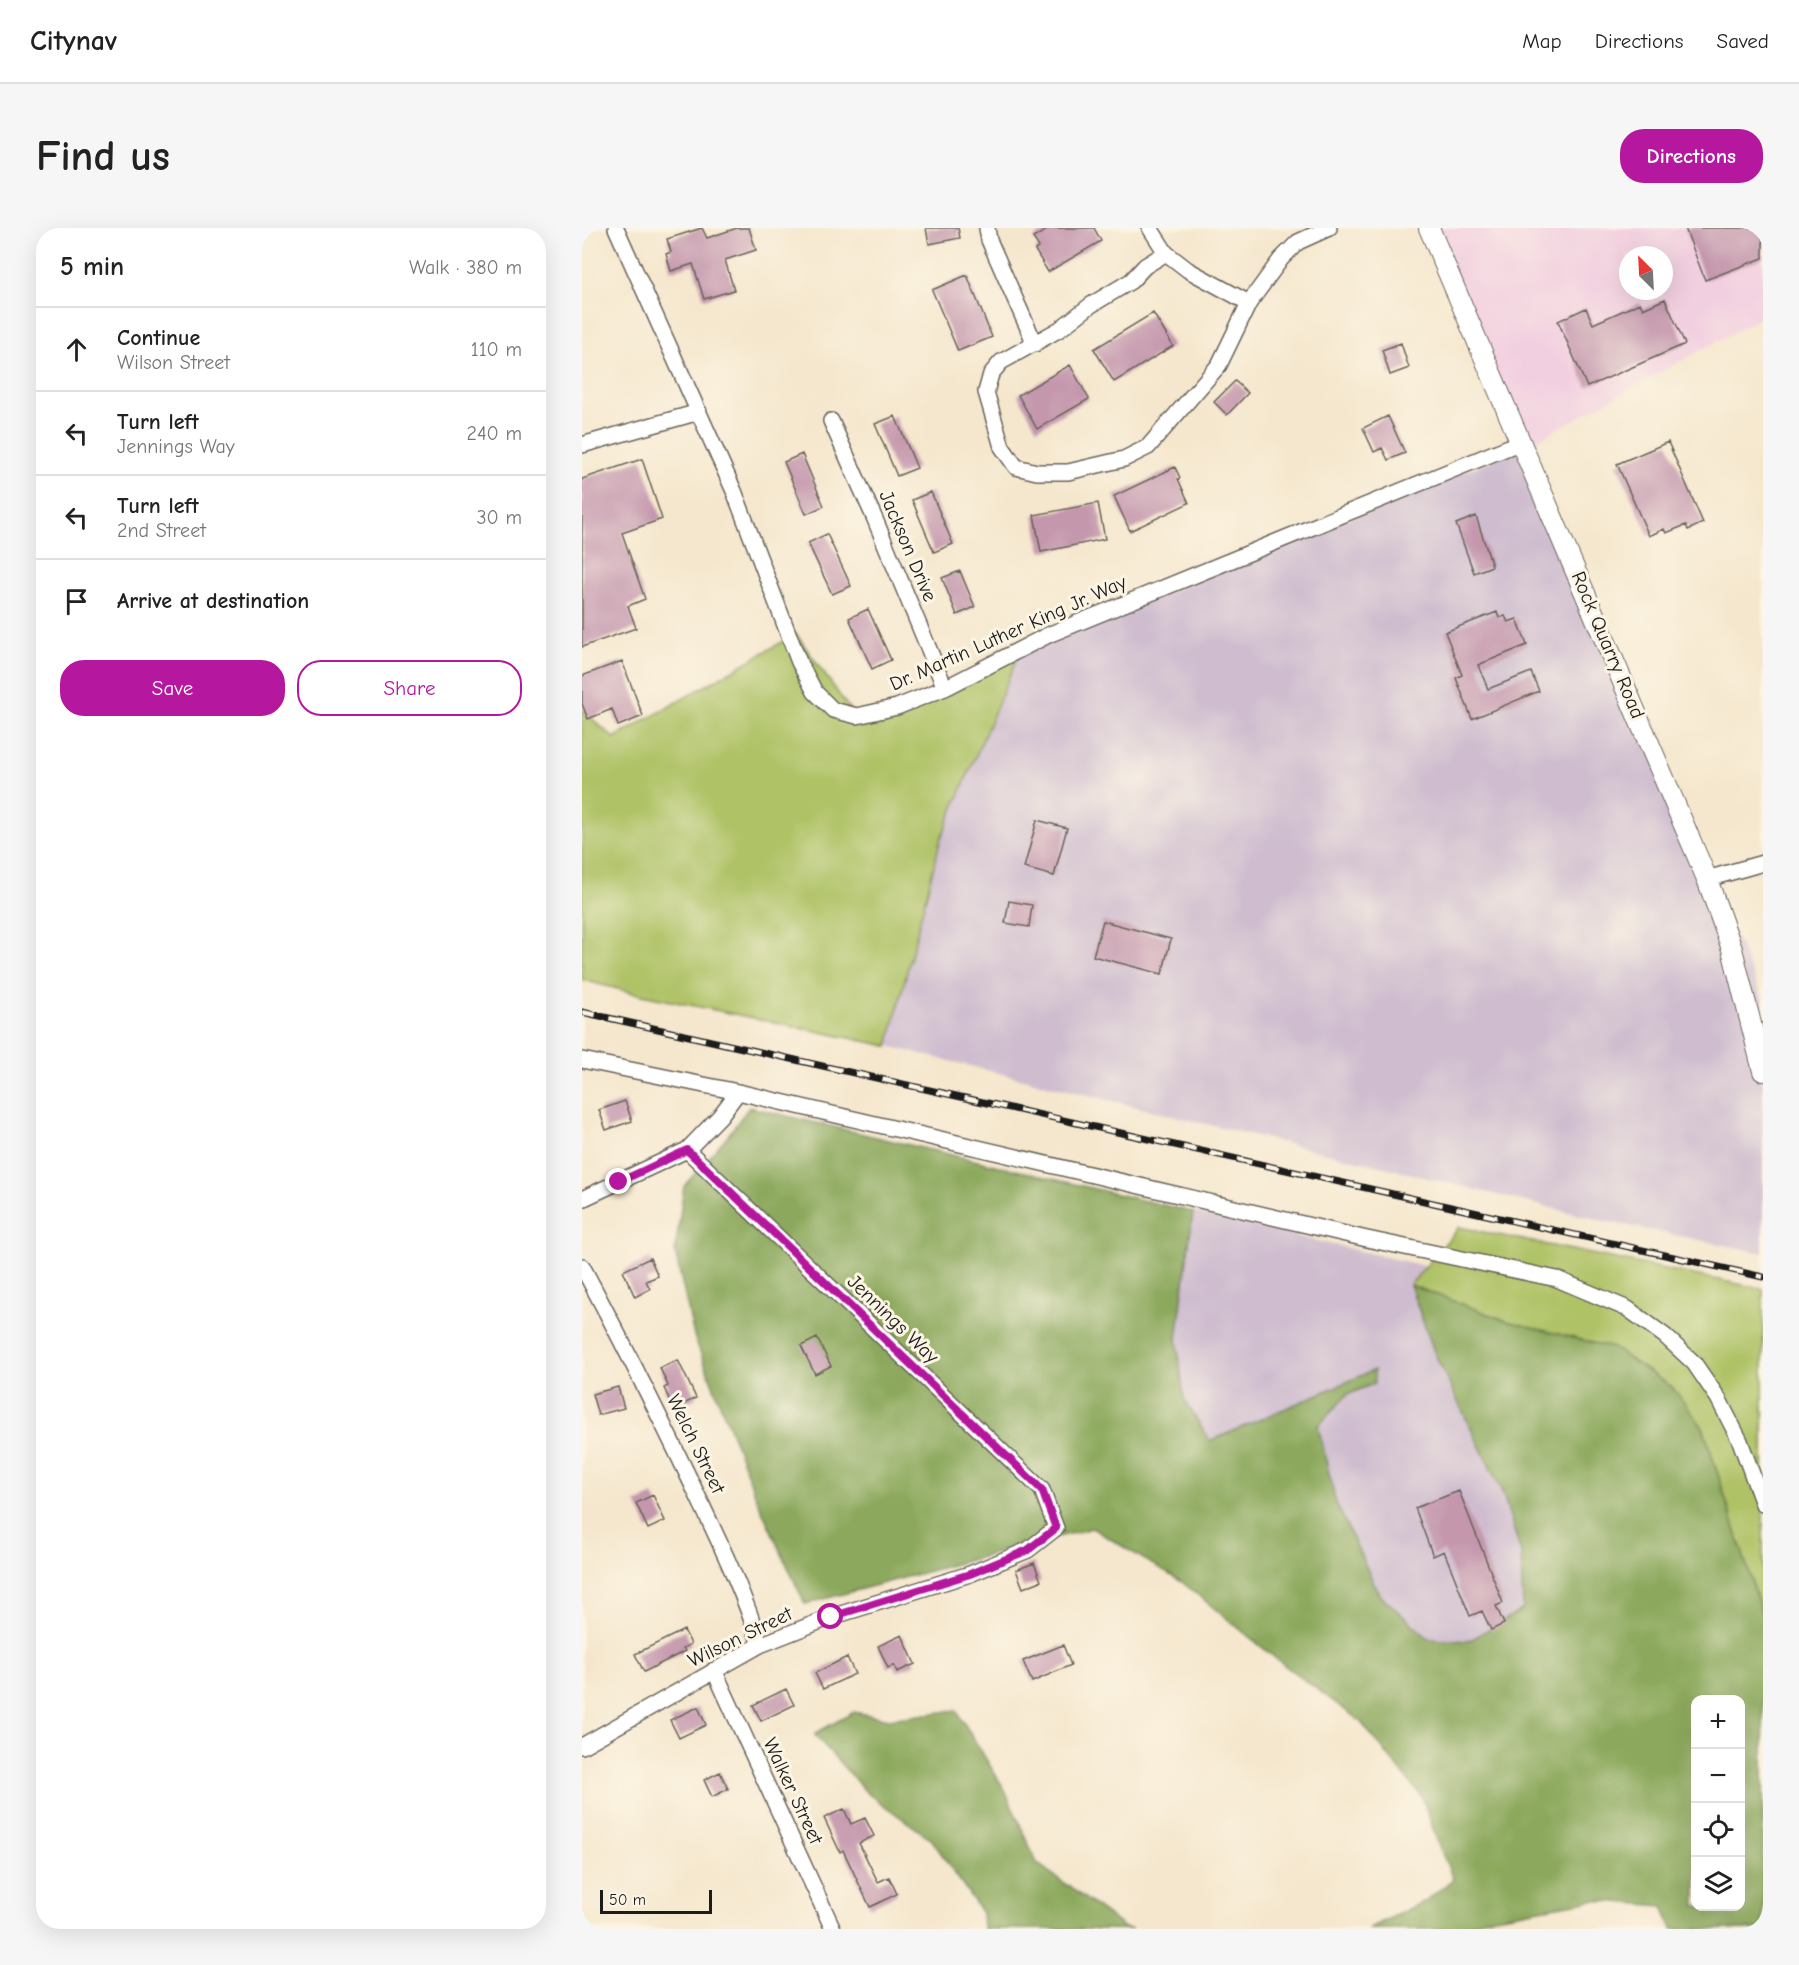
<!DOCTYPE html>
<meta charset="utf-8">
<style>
:root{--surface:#fff;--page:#f6f6f6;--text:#222;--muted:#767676;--line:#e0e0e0;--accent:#b5179e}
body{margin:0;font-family:"Comic Neue",sans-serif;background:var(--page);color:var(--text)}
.controls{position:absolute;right:18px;bottom:18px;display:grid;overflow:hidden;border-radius:12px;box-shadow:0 6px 24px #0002}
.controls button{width:54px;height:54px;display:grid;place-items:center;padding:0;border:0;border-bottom:2px solid var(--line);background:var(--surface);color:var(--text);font:30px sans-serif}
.compass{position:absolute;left:1037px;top:18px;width:54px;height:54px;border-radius:50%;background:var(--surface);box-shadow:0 6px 24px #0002;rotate:336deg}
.scale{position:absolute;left:18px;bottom:15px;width:112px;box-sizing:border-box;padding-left:6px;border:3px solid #1c1c1c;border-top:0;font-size:16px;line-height:21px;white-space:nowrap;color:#1c1c1c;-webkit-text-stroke:4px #fcf5e5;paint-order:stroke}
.stop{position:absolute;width:18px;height:18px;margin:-14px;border:4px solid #b5179e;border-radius:50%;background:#fff}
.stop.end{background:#b5179e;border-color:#fff;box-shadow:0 2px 6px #0008}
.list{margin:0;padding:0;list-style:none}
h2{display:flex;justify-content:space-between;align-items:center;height:78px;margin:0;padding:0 24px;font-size:26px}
h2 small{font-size:20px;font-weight:400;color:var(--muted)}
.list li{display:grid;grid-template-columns:39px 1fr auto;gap:18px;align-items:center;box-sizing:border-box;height:84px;padding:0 24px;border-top:2px solid var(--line)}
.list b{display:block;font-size:22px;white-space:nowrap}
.list p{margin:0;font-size:20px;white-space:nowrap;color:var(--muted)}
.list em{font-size:20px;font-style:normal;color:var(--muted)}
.actions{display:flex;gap:12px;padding:18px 24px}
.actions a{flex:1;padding:14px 0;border:2px solid var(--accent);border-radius:24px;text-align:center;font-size:21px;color:var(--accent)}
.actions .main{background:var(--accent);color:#fff}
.icon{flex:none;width:33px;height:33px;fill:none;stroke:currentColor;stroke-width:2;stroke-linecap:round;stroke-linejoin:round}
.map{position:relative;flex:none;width:1181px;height:1701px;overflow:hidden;border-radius:24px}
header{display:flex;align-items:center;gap:36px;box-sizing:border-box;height:84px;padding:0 30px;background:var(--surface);border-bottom:2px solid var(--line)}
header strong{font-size:28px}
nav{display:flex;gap:33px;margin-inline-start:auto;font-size:21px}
.intro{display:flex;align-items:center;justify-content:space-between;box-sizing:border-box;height:144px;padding:0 36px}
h1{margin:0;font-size:42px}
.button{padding:15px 27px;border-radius:24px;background:var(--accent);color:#fff;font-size:21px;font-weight:700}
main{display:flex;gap:36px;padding:0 36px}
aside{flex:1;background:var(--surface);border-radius:24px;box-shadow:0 6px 24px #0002}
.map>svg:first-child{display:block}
.built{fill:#f2cfe0;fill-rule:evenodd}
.industrial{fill:#cfbdcf}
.green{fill:#afc266;stroke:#666f41;stroke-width:1.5}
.forest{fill:#8ba85b;stroke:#54623c;stroke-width:1.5;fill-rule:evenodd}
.building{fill:#c497ad}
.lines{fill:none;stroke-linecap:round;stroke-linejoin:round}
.minor-casing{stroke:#68635a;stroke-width:18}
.tertiary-casing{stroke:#68635a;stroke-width:22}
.minor{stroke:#fff;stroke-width:15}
.tertiary{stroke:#fff;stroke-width:20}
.rail-casing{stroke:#1c1c1c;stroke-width:7}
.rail{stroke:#fcf5e5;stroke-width:4.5;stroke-dasharray:14;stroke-linecap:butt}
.route{stroke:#b5179e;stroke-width:8}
.labels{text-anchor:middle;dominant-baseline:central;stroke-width:6;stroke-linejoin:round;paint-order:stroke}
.street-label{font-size:20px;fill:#1c1c1c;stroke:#fcf5e5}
</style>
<header>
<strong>Citynav</strong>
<nav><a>Map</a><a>Directions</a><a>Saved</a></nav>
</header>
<div class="intro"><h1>Find us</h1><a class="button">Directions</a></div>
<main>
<aside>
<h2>5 min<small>Walk · 380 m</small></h2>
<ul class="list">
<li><svg class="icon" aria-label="ahead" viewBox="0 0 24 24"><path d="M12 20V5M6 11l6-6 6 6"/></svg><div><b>Continue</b><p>Wilson Street</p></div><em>110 m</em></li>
<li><svg class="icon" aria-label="left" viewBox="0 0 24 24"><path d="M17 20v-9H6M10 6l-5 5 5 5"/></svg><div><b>Turn left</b><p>Jennings Way</p></div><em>240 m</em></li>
<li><svg class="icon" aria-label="left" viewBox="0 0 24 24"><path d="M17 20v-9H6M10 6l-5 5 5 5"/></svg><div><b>Turn left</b><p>2nd Street</p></div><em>30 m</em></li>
<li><svg class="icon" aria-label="arrive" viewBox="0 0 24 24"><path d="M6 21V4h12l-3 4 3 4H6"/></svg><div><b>Arrive at destination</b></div></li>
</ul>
<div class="actions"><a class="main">Save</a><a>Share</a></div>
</aside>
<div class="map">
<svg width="1181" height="1701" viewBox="0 0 1181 1701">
<rect width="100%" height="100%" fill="#fcf5e5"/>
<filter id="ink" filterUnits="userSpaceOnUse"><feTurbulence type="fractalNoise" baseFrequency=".0167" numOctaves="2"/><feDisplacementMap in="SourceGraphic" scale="12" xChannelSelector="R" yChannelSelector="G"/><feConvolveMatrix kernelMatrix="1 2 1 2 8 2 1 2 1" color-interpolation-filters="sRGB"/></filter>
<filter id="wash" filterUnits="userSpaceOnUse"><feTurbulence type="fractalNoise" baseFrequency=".008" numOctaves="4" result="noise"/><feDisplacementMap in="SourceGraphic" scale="24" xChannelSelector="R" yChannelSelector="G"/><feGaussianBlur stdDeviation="1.35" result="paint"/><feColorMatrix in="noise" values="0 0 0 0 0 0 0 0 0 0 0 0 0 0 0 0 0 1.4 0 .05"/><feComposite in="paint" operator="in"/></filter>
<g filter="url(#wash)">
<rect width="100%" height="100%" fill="#f5e7cd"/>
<path class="built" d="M 848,0 L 1181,0 L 1181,88 L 942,219 ZM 1046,27 L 1082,27 L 1082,63 L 1046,63 Z"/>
<path class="industrial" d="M 942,219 L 1181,771 L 1181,1025 L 1018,992 L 306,818 L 359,610 L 437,426 Z
M 611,984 L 843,1038 L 828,1057 L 854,1129 L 921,1266 L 939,1325 L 941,1381 L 887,1413 L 846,1411 L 797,1366 L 754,1275 L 736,1198 L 765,1167 L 793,1155 L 792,1142 L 628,1213 L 602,1171 L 595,1111 Z"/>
<path class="green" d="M 214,406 L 276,493 L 437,426 L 359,610 L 306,818 L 60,767 L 0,752 L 0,482 L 32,510 Z
M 877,999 L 1181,1061 L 1181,1390 L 1121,1199 L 925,1093 L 828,1057 Z"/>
<path class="forest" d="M 167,879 L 611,984 L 595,1111 L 602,1171 L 628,1213 L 792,1142 L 793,1155 L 765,1167 L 736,1198 L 754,1275 L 797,1366 L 847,1411 L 887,1413 L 941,1381 L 939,1325 L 921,1266 L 854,1129 L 828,1057 L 925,1093 L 1031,1120 L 1090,1159 L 1121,1199 L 1181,1390 L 1181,1701 L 1090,1701 L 1081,1678 L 1011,1672 L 901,1691 L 880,1701 L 786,1701 L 845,1672 L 871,1651 L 857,1618 L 840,1569 L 778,1493 L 698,1434 L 600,1354 L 510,1300 L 223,1376 L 176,1274 L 112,1108 L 93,1024 L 102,958 L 147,906 ZM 1114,1472 L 1158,1472 L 1158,1678 L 1114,1678 Z
M 374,1482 L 423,1562 L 455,1635 L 543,1700 L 550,1701 L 401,1701 L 400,1685 L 350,1612 L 285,1565 L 232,1506 L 272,1484 L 307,1491 Z"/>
<g id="blocks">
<path class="building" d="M 120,0 L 125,10 L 155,0 L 167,0 L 174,22 L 143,32 L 152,62 L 122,71 L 111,36 L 89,43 L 84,26 L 89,24 L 85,11 Z
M 344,0 L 376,0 L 378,10 L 347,16 Z
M 468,0 L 512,0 L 519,13 L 466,44 L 453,22 L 457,19 L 451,10 Z
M 1103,0 L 1176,0 L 1181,13 L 1181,30 L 1123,52 Z
M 385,47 L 410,109 L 376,123 L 350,62 Z
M 1083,71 L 1103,116 L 1005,159 L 976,93 L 1004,80 L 1011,96 L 1058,75 L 1061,81 Z
M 571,85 L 591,118 L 532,154 L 512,121 Z
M 819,115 L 827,140 L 808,147 L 800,122 Z
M 488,137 L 507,171 L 455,201 L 436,167 Z
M 653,153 L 666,165 L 645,187 L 632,174 Z
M 313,188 L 335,240 L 315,248 L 293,196 Z
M 806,188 L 823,225 L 806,232 L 800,220 L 792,224 L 781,200 Z
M 1086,214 L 1121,295 L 1106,302 L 1104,297 L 1084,305 L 1082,301 L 1067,308 L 1035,236 Z
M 220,226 L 242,278 L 224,286 L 202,234 Z
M 60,231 L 80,291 L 40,305 L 63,371 L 46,378 L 54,400 L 0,419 L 0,251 Z
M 593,239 L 598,250 L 596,251 L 607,275 L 548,303 L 532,268 Z
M 349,264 L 371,316 L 352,324 L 330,272 Z
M 516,275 L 523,311 L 459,324 L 452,287 Z
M 894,288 L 910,338 L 892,345 L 874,296 Z
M 245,306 L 269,358 L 250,366 L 226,315 Z
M 378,343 L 393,379 L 375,387 L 360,350 Z
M 286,381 L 309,432 L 290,441 L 267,390 Z
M 915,384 L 917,390 L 923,388 L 926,394 L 935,391 L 945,417 L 896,437 L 906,461 L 949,444 L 957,463 L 890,491 L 874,450 L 880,447 L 863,404 Z
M 40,433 L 61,488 L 36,498 L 30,481 L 6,491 L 0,476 L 0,448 Z
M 455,592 L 485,600 L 472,648 L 442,640 Z
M 427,673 L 450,677 L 447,699 L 423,695 Z
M 521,693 L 589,711 L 580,746 L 511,728 Z
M 43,873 L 50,893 L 24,902 L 17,882 Z
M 68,1030 L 76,1048 L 64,1053 L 68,1061 L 53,1069 L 41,1043 Z
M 235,1110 L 249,1138 L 233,1146 L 219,1118 Z
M 96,1132 L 114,1170 L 96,1179 L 92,1171 L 88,1173 L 82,1160 L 86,1158 L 78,1140 Z
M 36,1159 L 42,1180 L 16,1187 L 10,1166 Z
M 877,1263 L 921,1375 L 914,1378 L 922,1396 L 909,1402 L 900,1383 L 888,1388 L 862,1323 L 851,1328 L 833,1280 Z
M 71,1267 L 83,1293 L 66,1301 L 54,1275 Z
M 452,1335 L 459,1353 L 441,1360 L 434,1342 Z
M 102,1402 L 109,1416 L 101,1420 L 103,1423 L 62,1444 L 53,1426 Z
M 320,1407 L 333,1436 L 315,1444 L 312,1437 L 306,1440 L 296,1418 Z
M 481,1417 L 489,1437 L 450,1454 L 441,1433 Z
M 265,1429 L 273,1446 L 241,1461 L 233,1445 Z
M 204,1461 L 212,1477 L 179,1493 L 171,1477 Z
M 116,1479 L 124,1497 L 97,1510 L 88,1492 Z
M 138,1544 L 146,1561 L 130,1569 L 122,1552 Z
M 262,1581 L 269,1596 L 283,1590 L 292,1608 L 277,1615 L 296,1654 L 307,1649 L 315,1666 L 288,1679 L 261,1622 L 258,1624 L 242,1590 Z"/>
</g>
</g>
<g filter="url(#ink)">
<use href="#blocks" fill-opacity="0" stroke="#68635a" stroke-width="1.5"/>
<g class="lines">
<defs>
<path id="minor" d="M 34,0 L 152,263 L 217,434 L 233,464 L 251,482 L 275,488 L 315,479 L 363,460 L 466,407 L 939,214
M 405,0 L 407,12 L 453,116
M 568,0 L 584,25 L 606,42 L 667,75
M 584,25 L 563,38 L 549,53 L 509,77 L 478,101 L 419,134 L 409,146 L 404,164 L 420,219 L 434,239 L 455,244 L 486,244 L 542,231 L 566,219 L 637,137 L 667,75 L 699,31 L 716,14 L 747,0
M 249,193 L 292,289 L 363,460
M 0,217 L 117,184
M 1125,651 L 1181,635
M 0,832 L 156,864 L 785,1011 L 975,1051 L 1046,1081 L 1083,1108 L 1112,1135 L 1136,1170 L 1158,1213 L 1181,1276
M 0,971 L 105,922 L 138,888 L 156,864
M 0,1038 C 38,1109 74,1181 109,1254 C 134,1307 161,1361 178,1417
M 132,1442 L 251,1701
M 0,1518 L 178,1417 L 249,1389 L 388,1346 L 446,1322 L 474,1300 L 460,1262 L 105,922"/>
<path id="tertiary" d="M 847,0 L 1125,651 L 1150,721 L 1181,843"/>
</defs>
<use href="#minor" class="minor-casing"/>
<use href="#tertiary" class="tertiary-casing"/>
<use href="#minor" class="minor"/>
<use href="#tertiary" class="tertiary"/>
<defs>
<path id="rail" d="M 0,784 L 1181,1049"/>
</defs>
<use href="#rail" class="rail-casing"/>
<use href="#rail" class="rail"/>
</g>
</g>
<g class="lines" filter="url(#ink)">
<path class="route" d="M 37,954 L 105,922 L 460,1262 L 474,1300 L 446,1322 L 388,1346 L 249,1389"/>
</g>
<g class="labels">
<g class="street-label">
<text transform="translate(326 318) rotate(67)">Jackson Drive</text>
<text transform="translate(426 405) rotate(-24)">Dr. Martin Luther King Jr. Way</text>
<text transform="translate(1026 417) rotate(67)">Rock Quarry Road</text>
<text transform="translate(311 1091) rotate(44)">Jennings Way</text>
<text transform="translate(114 1216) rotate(64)">Welch Street</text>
<text transform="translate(158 1409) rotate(-26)">Wilson Street</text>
<text transform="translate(211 1563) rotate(65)">Walker Street</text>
</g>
</g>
</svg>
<div class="controls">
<button>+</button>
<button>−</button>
<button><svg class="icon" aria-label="locate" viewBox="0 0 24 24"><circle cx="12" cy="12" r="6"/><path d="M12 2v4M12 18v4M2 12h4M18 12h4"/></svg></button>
<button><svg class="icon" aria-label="layers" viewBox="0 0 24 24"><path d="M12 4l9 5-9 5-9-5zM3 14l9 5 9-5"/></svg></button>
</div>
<svg class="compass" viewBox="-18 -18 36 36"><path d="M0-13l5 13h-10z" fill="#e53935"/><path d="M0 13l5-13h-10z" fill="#767676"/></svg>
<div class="scale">50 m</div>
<div class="stop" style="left:249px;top:1389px"></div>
<div class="stop end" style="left:37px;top:954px"></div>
</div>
</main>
